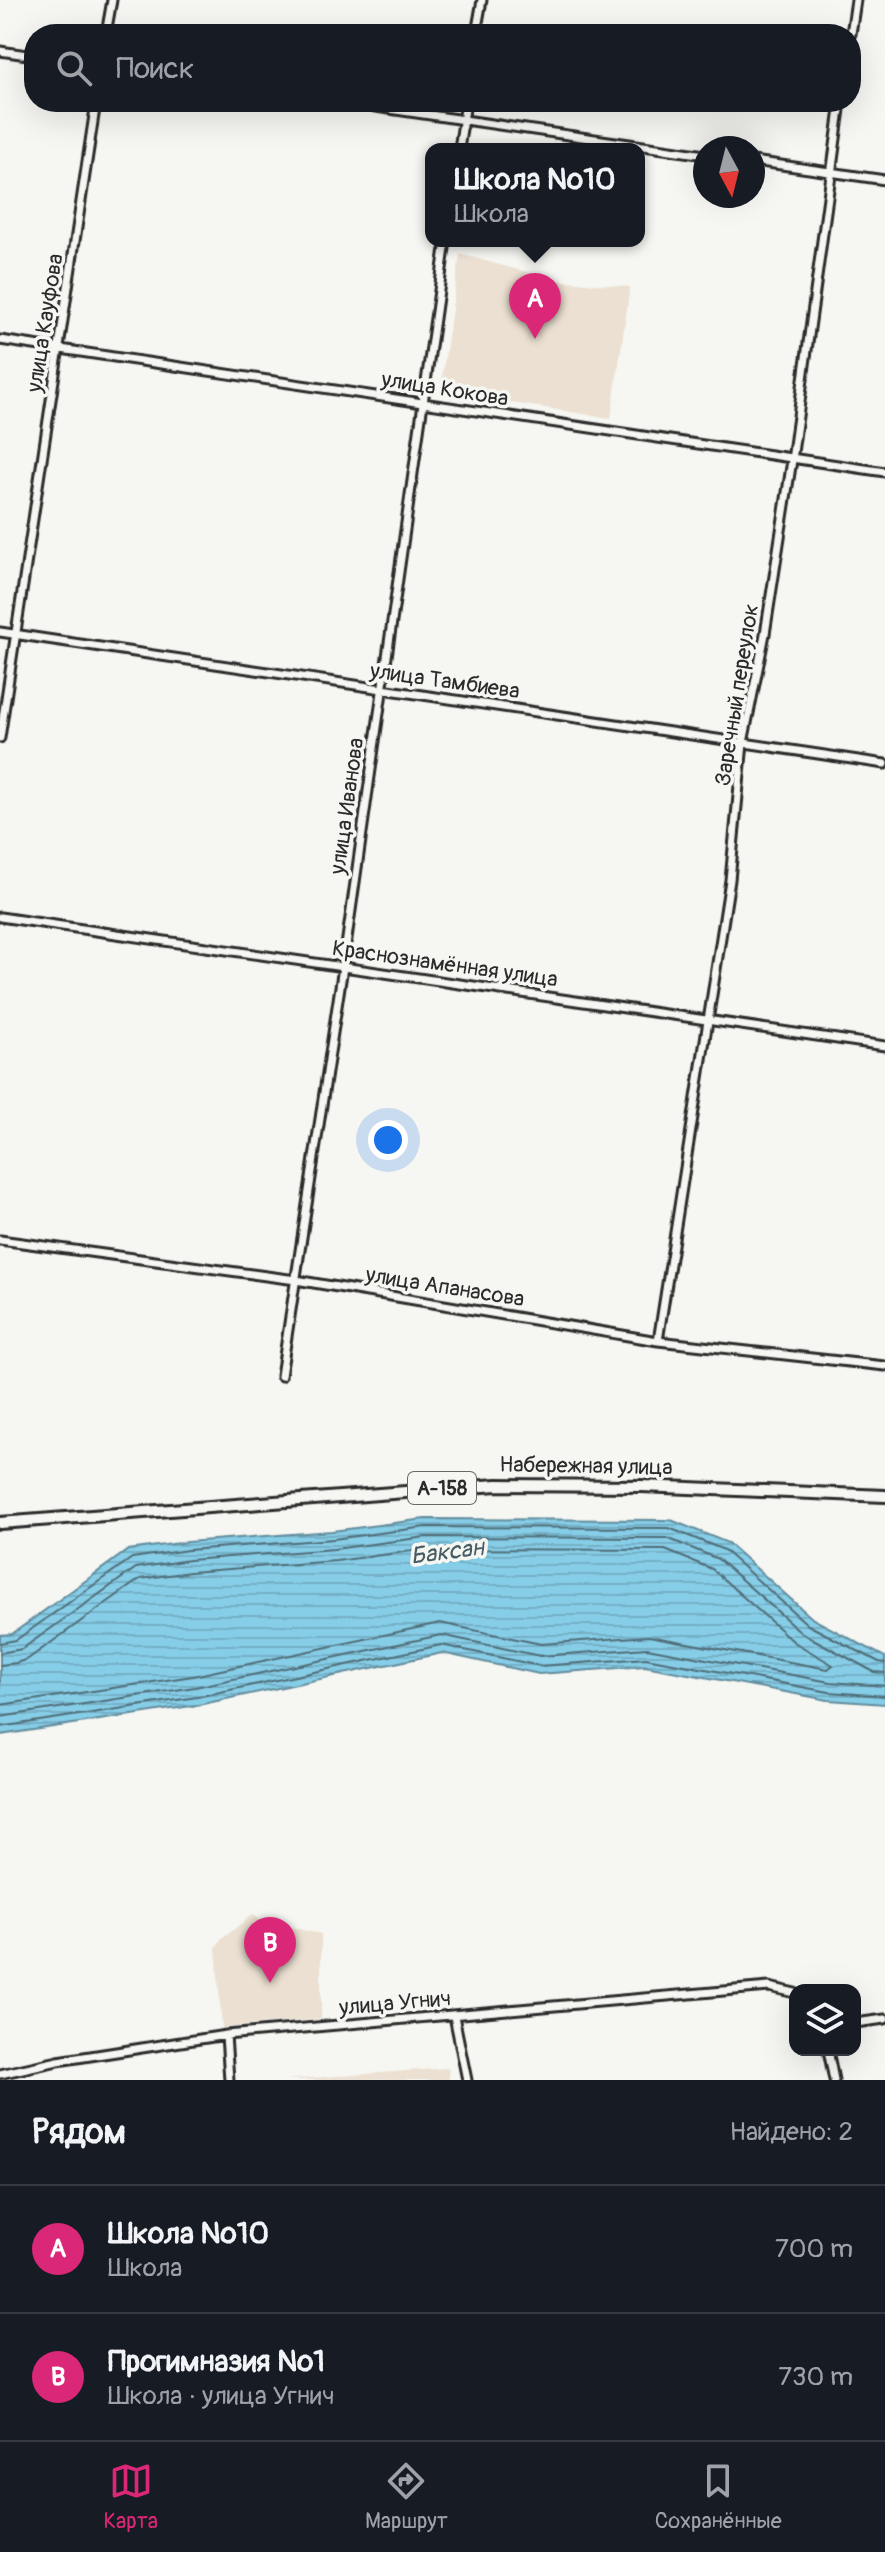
<!DOCTYPE html>
<html lang="ru">
<meta charset="utf-8">
<style>
:root{--surface:#171b24;--page:#20242c;--text:#f1f3f6;--muted:#9ea1a6;--line:#363941;--accent:#db2777}
body{margin:0;font-family:Pangolin,sans-serif;background:var(--page);color:var(--text)}
.controls{position:absolute;right:24px;bottom:24px;display:grid;overflow:hidden;border-radius:16px;box-shadow:0 8px 32px #0002}
.controls button{width:72px;height:72px;display:grid;place-items:center;padding:0;border:0;border-bottom:2px solid var(--line);background:var(--surface);color:var(--text);font:40px sans-serif}
.compass{position:absolute;left:693px;top:136px;width:72px;height:72px;border-radius:50%;background:var(--surface);box-shadow:0 8px 32px #0002;rotate:173deg}
.you{position:absolute;left:388px;top:1140px;width:28px;height:28px;margin:-20px;border:6px solid #fff;border-radius:50%;background:#1a73e8;box-shadow:0 0 0 12px #1a73e833}
.badge{display:grid;place-items:center;width:52px;height:52px;border-radius:50%;background:var(--accent);color:#fff;font-size:26px;font-weight:700}
.pin{position:absolute;translate:-50% -66px;filter:drop-shadow(0 2px 4px #0008)}
.pin::after{content:'';position:absolute;top:42px;width:28px;height:24px;background:inherit;clip-path:polygon(0 0,100% 0,50% 100%)}
.popup{position:absolute;left:425px;top:143px;width:220px;height:104px;box-sizing:border-box;display:grid;place-content:center;border-radius:16px;background:var(--surface);filter:drop-shadow(0 2px 6px #0005);font-size:26px;white-space:nowrap;color:var(--muted)}
.popup b{font-size:30px;color:var(--text)}
.popup::after{content:'';position:absolute;left:50%;top:100%;margin-left:-16px;border:16px solid transparent;border-top-color:var(--surface)}
.list{margin:0;padding:0;list-style:none}
h2{display:flex;justify-content:space-between;align-items:center;height:104px;margin:0;padding:0 32px;font-size:34px}
h2 small{font-size:26px;font-weight:400;color:var(--muted)}
.list li{display:grid;grid-template-columns:52px 1fr auto;gap:24px;align-items:center;box-sizing:border-box;height:128px;padding:0 32px;border-top:2px solid var(--line)}
.list b{display:block;font-size:30px;white-space:nowrap}
.list p{margin:0;font-size:26px;white-space:nowrap;color:var(--muted)}
.list em{font-size:26px;font-style:normal;color:var(--muted)}
.icon{flex:none;width:44px;height:44px;fill:none;stroke:currentColor;stroke-width:2;stroke-linecap:round;stroke-linejoin:round}
.map{position:relative;flex:none;width:885px;height:2080px;overflow:hidden}
.search{position:absolute;background:var(--surface);box-shadow:0 8px 32px #0002;left:24px;right:24px;top:24px;height:88px;display:flex;align-items:center;gap:20px;box-sizing:border-box;padding:0 28px;border-radius:32px;color:var(--muted);font-size:30px}
.sheet{height:360px;background:var(--surface)}
nav{display:flex;justify-content:space-around;align-items:center;box-sizing:border-box;height:112px;border-top:2px solid var(--line);background:var(--surface);font-size:22px;color:var(--muted)}
nav a{display:grid;justify-items:center;gap:4px}
nav .on{color:var(--accent)}
.map>svg:first-child{display:block}
.built{fill:#ebe0d1}
.water{fill:url(#water-rules);stroke:#628c9c;stroke-width:2}
.lines{fill:none;stroke-linecap:round;stroke-linejoin:round}
.shore{stroke:#4f6c76;stroke-width:2}
.street-casing{stroke:#2b2b2b;stroke-width:13}
.primary-casing{stroke:#2b2b2b;stroke-width:16}
.street{stroke:#f6f6f2;stroke-width:7}
.primary{stroke:#f6f6f2;stroke-width:10}
.labels{text-anchor:middle;dominant-baseline:central;stroke-width:7;stroke-linejoin:round;paint-order:stroke}
.shield{fill:#f6f6f2;stroke:#686867;stroke-width:2}
.shield-label{font-size:20px;font-weight:bold;fill:#2b2b2b}
.street-label{font-size:22px;fill:#2b2b2b;stroke:#f6f6f2}
.water-label{font-size:24px;font-style:italic;fill:#465c63;stroke:#f6f6f2}
</style>
<div class="map">
<svg width="885" height="2080" viewBox="0 0 885 2080">
<defs>
<pattern id="water-rules" width="6" height="5" patternUnits="userSpaceOnUse" patternTransform="scale(2)"><rect width="6" height="5" fill="#86cde7"/><path d="M0 2.5h6" fill="none" stroke="#74b0c6"/></pattern>
</defs>
<rect width="100%" height="100%" fill="#f6f6f2"/>
<filter id="ink" filterUnits="userSpaceOnUse"><feTurbulence type="fractalNoise" baseFrequency=".0125" numOctaves="2"/><feDisplacementMap in="SourceGraphic" scale="16" xChannelSelector="R" yChannelSelector="G"/><feConvolveMatrix kernelMatrix="1 2 1 2 8 2 1 2 1" color-interpolation-filters="sRGB"/></filter>
<g filter="url(#ink)">
<path class="built" d="M 460,254 L 555,280 L 630,287 L 611,418 L 440,392 Z
M 253,1914 L 261,1921 L 321,1934 L 321,2019 L 222,2028 L 216,1947 L 222,1939 Z
M 448,2068 L 449,2080 L 285,2080 Z"/>
<path class="water" d="M 425,1519 L 671,1520 L 728,1543 L 813,1619 L 885,1657 L 885,1704 L 828,1700 L 645,1666 L 539,1674 L 442,1653 L 198,1705 L 0,1735 L 0,1635 L 12,1634 L 128,1550 L 187,1542 L 332,1531 Z"/>
<g class="lines">
<path class="shore" d="M 0,1643 L 16,1640 L 132,1558 L 188,1550 L 333,1539 L 426,1527 L 669,1528 L 724,1550 L 808,1625 L 879,1662 L 885,1663
M 0,1653 L 22,1649 L 136,1568 L 189,1560 L 334,1549 L 426,1537 L 667,1538 L 718,1559 L 802,1633 L 874,1672 L 885,1673
M 0,1665 L 16,1663 L 28,1659 L 140,1579 L 190,1572 L 336,1561 L 427,1549 L 665,1550 L 712,1569 L 794,1642 L 833,1665 L 828,1669 L 649,1636 L 541,1644 L 440,1623 L 193,1676 L 0,1705
M 0,1717 L 195,1687 L 441,1635 L 540,1656 L 647,1648 L 830,1682 L 885,1686
M 0,1727 L 197,1697 L 441,1645 L 540,1666 L 646,1658 L 829,1692 L 885,1696"/>
<defs>
<path id="street" d="M 106,34 L 112,0
M 476,34 L 482,0
M 851,34 L 856,0
M 0,51 L 34,56
M 341,102 L 705,155
M 459,149 L 466,102
M 753,161 L 885,180
M 0,340 L 885,472
M 0,632 L 885,764
M 0,738 L 96,102
M 0,917 L 885,1046
M 0,1240 L 296,1280 L 658,1341 L 885,1366
M 658,1341 L 730,880 L 743,743 L 765,634 L 792,460 L 841,102
M 281,1376 L 343,967 L 446,241
M 454,2016 L 467,2080
M 855,2023 L 885,2019
M 226,2035 L 229,2080
M 828,2050 L 834,2080
M 0,2074 L 58,2061 L 226,2035 L 769,1987 L 795,1993"/>
<path id="primary" d="M 0,1523 L 497,1485 L 641,1486 L 885,1496"/>
</defs>
<use href="#street" class="street-casing"/>
<use href="#primary" class="primary-casing"/>
<use href="#street" class="street"/>
<use href="#primary" class="primary"/>
</g>
</g>
<g class="labels">
<rect class="shield" x="408" y="1472" width="68" height="32" rx="6"/>
<g class="shield-label">
<text x="442" y="1488">А-158</text>
</g>
<g class="street-label">
<text transform="translate(45 323) rotate(-81)">улица Кауфова</text>
<text transform="translate(445 389) rotate(9)">улица Кокова</text>
<text transform="translate(445 681) rotate(8)">улица Тамбиева</text>
<text transform="translate(737 695) rotate(-81)">Заречный переулок</text>
<text transform="translate(347 806) rotate(-82)">улица Иванова</text>
<text transform="translate(445 964) rotate(8)">Краснознамённая улица</text>
<text transform="translate(445 1287) rotate(9)">улица Апанасова</text>
<text transform="translate(586 1466) rotate(1)">Набережная улица</text>
<text transform="translate(395 2003) rotate(-5)">улица Угнич</text>
</g>
<g class="water-label">
<text transform="translate(447 1552) rotate(-7)">Баксан</text>
</g>
</g>
</svg>
<div class="controls">
<button><svg class="icon" aria-label="layers" viewBox="0 0 24 24"><path d="M12 4l9 5-9 5-9-5zM3 14l9 5 9-5"/></svg></button>
</div>
<svg class="compass" viewBox="-18 -18 36 36"><path d="M0-13l5 13h-10z" fill="#e53935"/><path d="M0 13l5-13h-10z" fill="#9ea1a6"/></svg>
<div class="you"></div>
<div class="pin badge" style="left:535px;top:339px">A</div>
<div class="popup"><b>Школа №10</b>Школа</div>
<div class="pin badge" style="left:270px;top:1983px">B</div>
<div class="search"><svg class="icon" aria-label="search" viewBox="0 0 24 24"><circle cx="10" cy="10" r="6"/><path d="M15 15l6 6"/></svg>Поиск</div>
</div>
<section class="sheet">
<h2>Рядом<small>Найдено: 2</small></h2>
<ul class="list">
<li><span class="badge">A</span><div><b>Школа №10</b><p>Школа</p></div><em>700 m</em></li>
<li><span class="badge">B</span><div><b>Прогимназия №1</b><p>Школа · улица Угнич</p></div><em>730 m</em></li>
</ul>
</section>
<nav>
<a class="on"><svg class="icon" aria-label="map" viewBox="0 0 24 24"><path d="M3 6l6-2 6 2 6-2v14l-6 2-6-2-6 2zM9 4v14M15 6v14"/></svg>Карта</a>
<a><svg class="icon" aria-label="directions" viewBox="0 0 24 24"><path d="M12 3l9 9-9 9-9-9zM9 14v-3h6M13 9l2 2-2 2"/></svg>Маршрут</a>
<a><svg class="icon" aria-label="saved" viewBox="0 0 24 24"><path d="M7 4h10v16l-5-4-5 4z"/></svg>Сохранённые</a>
</nav>
